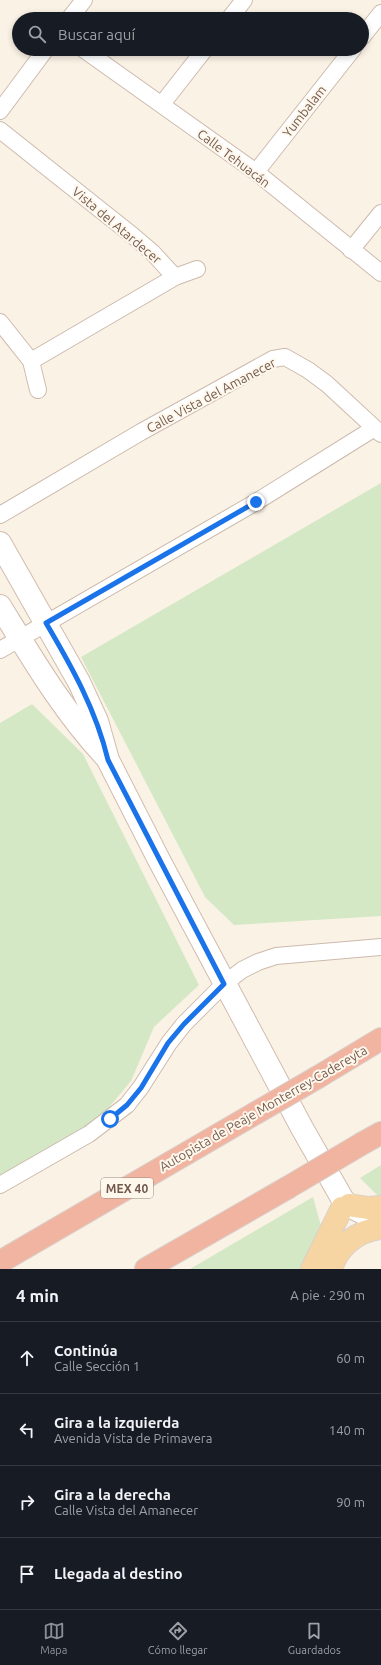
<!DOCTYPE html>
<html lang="es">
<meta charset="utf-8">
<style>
:root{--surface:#171b24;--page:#20242c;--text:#f1f3f6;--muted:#9ea1a6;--line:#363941;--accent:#8c9099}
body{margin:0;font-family:Ubuntu,sans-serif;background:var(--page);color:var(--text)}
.stop{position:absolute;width:12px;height:12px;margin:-9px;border:3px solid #1a73e8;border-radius:50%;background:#fff}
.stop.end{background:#1a73e8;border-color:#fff;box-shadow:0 1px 4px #0008}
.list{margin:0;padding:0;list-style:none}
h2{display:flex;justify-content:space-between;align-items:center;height:52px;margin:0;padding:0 16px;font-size:17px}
h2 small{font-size:13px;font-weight:400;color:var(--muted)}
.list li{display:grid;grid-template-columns:26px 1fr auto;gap:12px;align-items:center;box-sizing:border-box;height:72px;padding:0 16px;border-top:1px solid var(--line)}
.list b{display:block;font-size:15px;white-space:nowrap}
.list p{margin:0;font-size:13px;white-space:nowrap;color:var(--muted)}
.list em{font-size:13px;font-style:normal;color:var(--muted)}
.icon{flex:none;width:22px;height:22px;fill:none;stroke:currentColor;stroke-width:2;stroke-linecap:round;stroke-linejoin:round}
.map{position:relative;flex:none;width:381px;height:1269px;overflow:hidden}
.search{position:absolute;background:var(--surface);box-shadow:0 2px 6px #0003;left:12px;right:12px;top:12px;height:44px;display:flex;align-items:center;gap:10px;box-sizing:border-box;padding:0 14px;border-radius:22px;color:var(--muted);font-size:15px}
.sheet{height:340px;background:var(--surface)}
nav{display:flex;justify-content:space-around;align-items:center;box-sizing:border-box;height:56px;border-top:1px solid var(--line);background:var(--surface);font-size:11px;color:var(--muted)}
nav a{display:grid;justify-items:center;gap:2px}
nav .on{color:var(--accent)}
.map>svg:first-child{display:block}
.grass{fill:#d4e8c5}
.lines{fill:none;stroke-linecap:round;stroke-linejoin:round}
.street-casing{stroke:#ccbaad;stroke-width:18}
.secondary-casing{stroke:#d1bcad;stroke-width:24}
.primary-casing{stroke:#d8d1cd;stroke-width:24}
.highway-casing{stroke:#d8d1cd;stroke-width:24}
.street{stroke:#fff;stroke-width:16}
.secondary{stroke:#fff;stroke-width:22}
.primary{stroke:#f6d5a3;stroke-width:22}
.highway{stroke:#f1b4a1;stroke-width:22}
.highway-bridge-casing{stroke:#d8d1cd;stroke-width:24;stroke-linecap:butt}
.highway-bridge{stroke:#f1b4a1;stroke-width:22}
.route{stroke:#1a73e8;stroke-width:5}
.labels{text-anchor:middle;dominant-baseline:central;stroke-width:4;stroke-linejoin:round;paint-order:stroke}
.shield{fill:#fef7ec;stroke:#9d887c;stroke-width:1}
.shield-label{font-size:12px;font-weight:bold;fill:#73594c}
.street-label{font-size:13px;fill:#73594c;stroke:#fef7ec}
</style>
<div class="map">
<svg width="381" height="1269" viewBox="0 0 381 1269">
<rect width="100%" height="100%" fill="#fbf2e6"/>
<path class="grass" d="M 381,483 L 381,916 L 234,925 L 205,897 L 81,657 Z
M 32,704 L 83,754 L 199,985 L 154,1027 L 131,1081 L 101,1117 L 0,1177 L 0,723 Z
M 381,1165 L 381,1199 L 360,1178 Z
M 313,1197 L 333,1269 L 190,1269 Z"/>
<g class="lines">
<defs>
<path id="street" d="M 69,19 L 84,0
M 229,19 L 244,0
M 362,37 L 381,13
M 83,49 L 256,172 L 381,273
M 162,104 L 205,49
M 0,111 L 46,49
M 0,130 L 132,235 L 152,252 L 175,277 L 31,361 L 0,322
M 256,172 L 353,49
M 351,250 L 381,213
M 175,277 L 197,269
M 31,361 L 38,390
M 0,515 L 141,432 L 273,359 L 285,357 L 308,370 L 327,384 L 381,434
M 0,650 L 256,502 L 373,429
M 0,1185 L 89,1134 L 127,1105 L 141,1087 L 169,1043 L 184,1024 L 224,984 L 242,970 L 258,962 L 276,956 L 381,947"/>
<path id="secondary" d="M 0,543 L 79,682 L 97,721 L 108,760 L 159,860 L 302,1128 L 343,1200 L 351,1207 L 365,1214
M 0,606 C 32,658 63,711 105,756"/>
<path id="primary" d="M 349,1205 L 369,1208 L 381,1207
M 312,1269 L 342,1208
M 331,1269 C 338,1246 357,1231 381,1228"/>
<path id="highway" d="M 318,1077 L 381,1039
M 363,1143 L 381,1133
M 0,1262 L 254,1114
M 146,1269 L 287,1188"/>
</defs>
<use href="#street" class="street-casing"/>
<use href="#secondary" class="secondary-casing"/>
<use href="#primary" class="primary-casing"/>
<use href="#highway" class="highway-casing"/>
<use href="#street" class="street"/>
<use href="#secondary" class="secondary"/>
<use href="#primary" class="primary"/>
<use href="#highway" class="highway"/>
<defs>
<path id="highway-bridge" d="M 254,1114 L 318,1077
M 287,1188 L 363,1143"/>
</defs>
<use href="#highway-bridge" class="highway-bridge-casing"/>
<use href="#highway-bridge" class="highway-bridge"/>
</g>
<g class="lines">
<path class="route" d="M 110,1119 L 127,1105 L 141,1088 L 168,1043 L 184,1024 L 224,984 L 108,760 C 96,710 72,667 46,623 L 256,502"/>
</g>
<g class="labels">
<rect class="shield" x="101" y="1178" width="52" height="20" rx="3"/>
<g class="shield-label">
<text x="127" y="1188">MEX 40</text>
</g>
<g class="street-label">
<text transform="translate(304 111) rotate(-52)">Yumbalam</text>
<text transform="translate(234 158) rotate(37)">Calle Tehuacán</text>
<text transform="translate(117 225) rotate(40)">Vista del Atardecer</text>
<text transform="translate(211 395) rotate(-28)">Calle Vista del Amanecer</text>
<text transform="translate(263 1108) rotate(-30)">Autopista de Peaje Monterrey-Cadereyta</text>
</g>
</g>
</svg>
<div class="stop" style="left:110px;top:1119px"></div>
<div class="stop end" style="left:256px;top:502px"></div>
<div class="search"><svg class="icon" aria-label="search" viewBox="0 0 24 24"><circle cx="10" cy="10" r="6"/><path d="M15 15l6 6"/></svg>Buscar aquí</div>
</div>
<section class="sheet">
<h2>4 min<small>A pie · 290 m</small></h2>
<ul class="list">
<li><svg class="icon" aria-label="ahead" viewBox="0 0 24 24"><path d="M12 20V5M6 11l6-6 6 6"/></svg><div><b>Continúa</b><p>Calle Sección 1</p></div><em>60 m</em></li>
<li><svg class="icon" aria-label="left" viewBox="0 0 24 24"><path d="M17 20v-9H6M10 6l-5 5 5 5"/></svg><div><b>Gira a la izquierda</b><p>Avenida Vista de Primavera</p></div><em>140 m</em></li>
<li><svg class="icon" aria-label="right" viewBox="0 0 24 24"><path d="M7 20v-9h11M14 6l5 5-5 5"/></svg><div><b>Gira a la derecha</b><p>Calle Vista del Amanecer</p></div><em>90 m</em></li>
<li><svg class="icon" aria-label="arrive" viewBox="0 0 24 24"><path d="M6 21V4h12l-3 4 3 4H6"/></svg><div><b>Llegada al destino</b></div></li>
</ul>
</section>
<nav>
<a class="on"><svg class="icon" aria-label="map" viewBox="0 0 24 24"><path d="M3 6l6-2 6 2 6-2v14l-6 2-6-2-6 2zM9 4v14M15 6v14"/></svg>Mapa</a>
<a><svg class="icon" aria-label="directions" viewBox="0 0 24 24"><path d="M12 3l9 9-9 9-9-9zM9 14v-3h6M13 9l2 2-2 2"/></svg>Cómo llegar</a>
<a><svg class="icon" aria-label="saved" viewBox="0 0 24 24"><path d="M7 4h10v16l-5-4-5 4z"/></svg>Guardados</a>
</nav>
